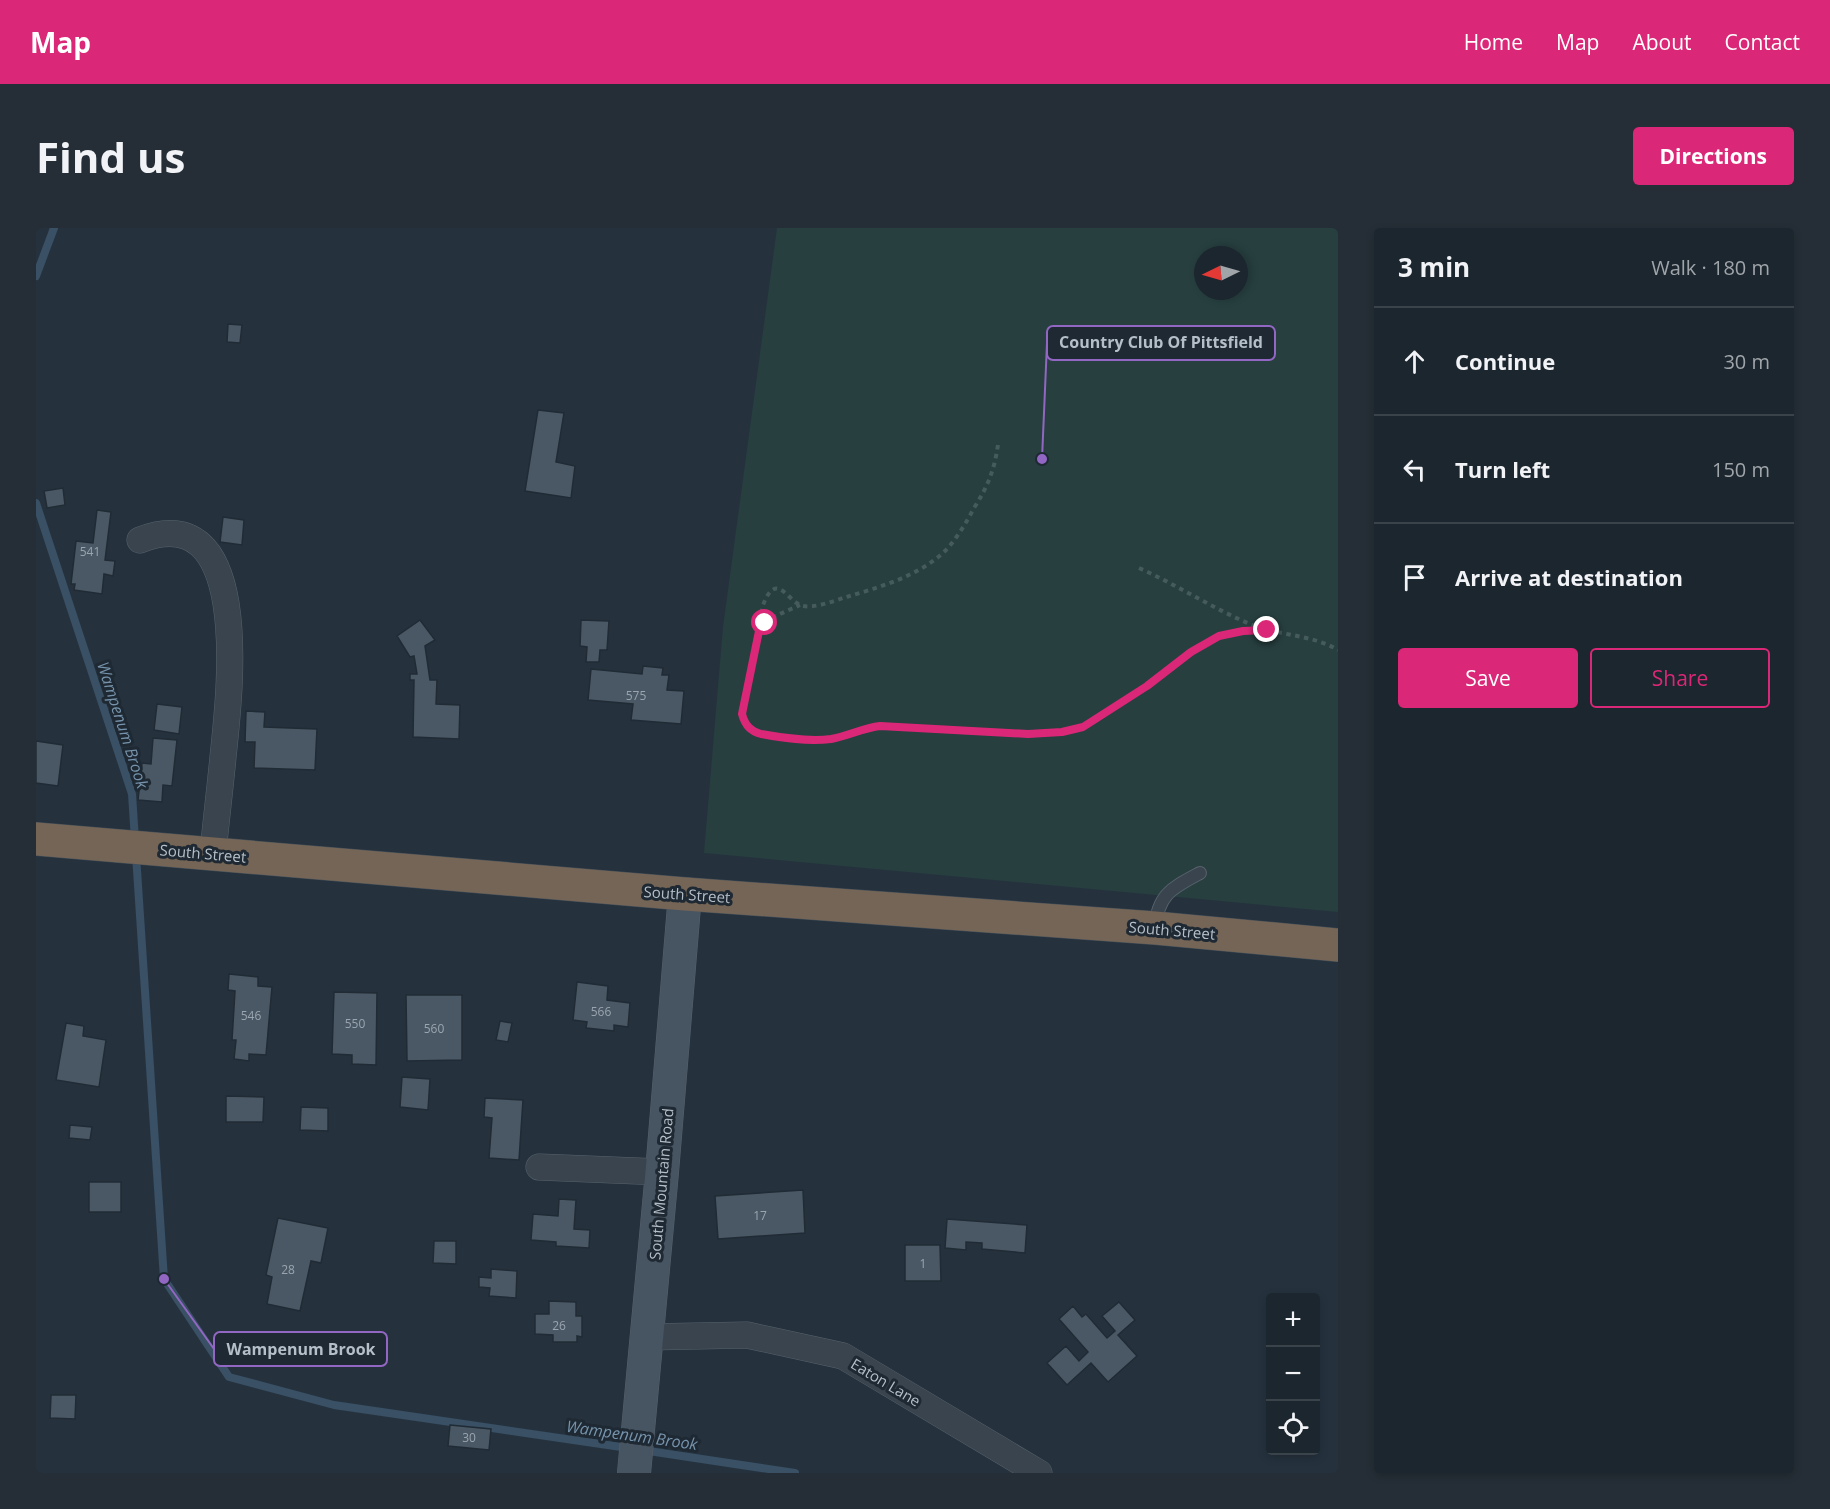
<!DOCTYPE html>
<meta charset="utf-8">
<style>
:root{--surface:#1c262e;--page:#252e36;--text:#f1f3f6;--muted:#a0a5aa;--line:#3a434a;--accent:#db2777}
body{margin:0;font-family:"Open Sans",sans-serif;background:var(--page);color:var(--text)}
.controls{position:absolute;right:18px;bottom:18px;display:grid;overflow:hidden;border-radius:6px;box-shadow:0 3px 9px #0003}
.controls button{width:54px;height:54px;display:grid;place-items:center;padding:0;border:0;border-bottom:2px solid var(--line);background:var(--surface);color:var(--text);font:30px sans-serif}
.compass{position:absolute;left:1158px;top:18px;width:54px;height:54px;border-radius:50%;background:var(--surface);box-shadow:0 3px 9px #0003;rotate:265deg}
.stop{position:absolute;width:18px;height:18px;margin:-14px;border:4px solid #db2777;border-radius:50%;background:#fff}
.stop.end{background:#db2777;border-color:#fff;box-shadow:0 2px 6px #0008}
.list{margin:0;padding:0;list-style:none}
h2{display:flex;justify-content:space-between;align-items:center;height:78px;margin:0;padding:0 24px;font-size:26px}
h2 small{font-size:20px;font-weight:400;color:var(--muted)}
.list li{display:grid;grid-template-columns:39px 1fr auto;gap:18px;align-items:center;box-sizing:border-box;height:108px;padding:0 24px;border-top:2px solid var(--line)}
.list b{display:block;font-size:22px;white-space:nowrap}
.list em{font-size:20px;font-style:normal;color:var(--muted)}
.actions{display:flex;gap:12px;padding:18px 24px}
.actions a{flex:1;padding:14px 0;border:2px solid var(--accent);border-radius:6px;text-align:center;font-size:21px;color:var(--accent)}
.actions .main{background:var(--accent);color:#fff}
.icon{flex:none;width:33px;height:33px;fill:none;stroke:currentColor;stroke-width:2;stroke-linecap:round;stroke-linejoin:round}
.map{position:relative;flex:none;width:1302px;height:1245px;overflow:hidden;border-radius:6px}
header{display:flex;align-items:center;gap:36px;box-sizing:border-box;height:84px;padding:0 30px;background:var(--accent);color:#fff}
header strong{font-size:28px}
nav{display:flex;gap:33px;margin-inline-start:auto;font-size:21px}
.intro{display:flex;align-items:center;justify-content:space-between;box-sizing:border-box;height:144px;padding:0 36px}
h1{margin:0;font-size:42px}
.button{padding:15px 27px;border-radius:6px;background:var(--accent);color:#fff;font-size:21px;font-weight:700}
main{display:flex;gap:36px;padding:0 36px}
aside{flex:1;background:var(--surface);border-radius:6px;box-shadow:0 3px 9px #0003}
.map>svg:first-child{display:block}
.green{fill:#273f3f;fill-rule:evenodd}
.lines{fill:none;stroke-linecap:round;stroke-linejoin:round}
.stream{stroke:#395065;stroke-width:8}
.building{fill:#495864;stroke:#202b35;stroke-width:1.5}
.lane-casing{stroke:#57626c;stroke-width:14}
.street-casing{stroke:#57626c;stroke-width:27}
.secondary-casing{stroke:#57626c;stroke-width:34}
.highway-casing{stroke:#444f59;stroke-width:34}
.path{stroke:#455b5c;stroke-width:4;stroke-dasharray:4.5 4.5;stroke-linecap:butt}
.lane{stroke:#39444e;stroke-width:12}
.street{stroke:#39444e;stroke-width:26}
.secondary{stroke:#475461;stroke-width:33}
.highway{stroke:#746556;stroke-width:33}
.route{stroke:#db2777;stroke-width:8}
.labels{text-anchor:middle;dominant-baseline:central;stroke-width:6;stroke-linejoin:round;paint-order:stroke}
.number-label{font-size:12px;fill:#9aa5b0}
.street-label{font-size:15px;fill:#b5bfc9;stroke:#1e2933}
.water-label{font-size:16px;font-style:italic;fill:#7693ab;stroke:#1e2933}
.leader{fill:none;stroke:#9267c3;stroke-width:2}
.callout-dot{fill:#9267c3;stroke:#1e2933;stroke-width:2}
.callout{fill:#1e2933;stroke:#9267c3;stroke-width:2}
.callout-label{font-size:16px;text-anchor:middle;font-weight:bold;fill:#b5bfc9}
</style>
<header>
<strong>Map</strong>
<nav><a>Home</a><a>Map</a><a>About</a><a>Contact</a></nav>
</header>
<div class="intro"><h1>Find us</h1><a class="button">Directions</a></div>
<main>
<div class="map">
<svg width="1302" height="1245" viewBox="0 0 1302 1245">
<rect width="100%" height="100%" fill="#25323e"/>
<path class="green" d="M 741,0 L 1302,0 L 1302,684 L 668,625 L 687,399 ZM 1167,27 L 1203,27 L 1203,63 L 1167,63 Z"/>
<g class="lines">
<path class="stream" d="M 0,48 L 18,0
M 0,275 L 96,566 L 99,612
M 100,627 L 128,1051 L 193,1149 L 298,1177 L 592,1220
M 606,1222 L 759,1245"/>
</g>
<path class="building" d="M 192,96 L 206,97 L 204,115 L 191,114 Z
M 502,182 L 528,185 L 520,234 L 539,238 L 535,270 L 489,263 Z
M 27,260 L 29,277 L 11,280 L 8,263 Z
M 61,282 L 75,284 L 69,332 L 79,333 L 77,348 L 68,346 L 66,366 L 38,362 L 39,356 L 35,356 L 40,313 L 57,315 Z
M 187,289 L 208,292 L 206,317 L 184,314 Z
M 384,392 L 399,412 L 389,418 L 394,452 L 401,452 L 400,476 L 424,477 L 423,511 L 377,509 L 378,452 L 374,452 L 374,446 L 381,446 L 378,428 L 374,429 L 361,408 Z
M 545,392 L 573,393 L 571,422 L 564,422 L 563,434 L 550,434 L 551,419 L 544,418 Z
M 607,438 L 627,440 L 626,447 L 633,447 L 631,462 L 648,463 L 645,496 L 595,492 L 597,476 L 552,472 L 555,441 L 606,446 Z
M 121,476 L 146,479 L 143,506 L 118,502 Z
M 210,483 L 229,484 L 228,499 L 281,501 L 279,542 L 218,540 L 219,514 L 209,514 Z
M 117,510 L 141,512 L 136,558 L 127,557 L 126,574 L 102,572 L 106,535 L 115,536 Z
M 0,513 L 27,517 L 22,558 L 0,555 Z
M 193,746 L 222,749 L 222,758 L 236,759 L 230,827 L 213,826 L 213,833 L 198,831 L 200,812 L 196,812 L 199,763 L 192,762 Z
M 541,754 L 572,758 L 571,772 L 594,775 L 592,799 L 578,797 L 578,803 L 550,800 L 551,794 L 537,792 Z
M 298,764 L 341,765 L 340,837 L 316,836 L 316,827 L 296,826 Z
M 370,767 L 426,767 L 426,832 L 371,833 Z
M 464,793 L 476,795 L 472,814 L 460,812 Z
M 30,795 L 48,798 L 47,808 L 70,812 L 63,859 L 20,852 Z
M 366,849 L 394,851 L 392,882 L 364,879 Z
M 190,868 L 228,869 L 227,894 L 190,894 Z
M 449,870 L 487,872 L 483,932 L 453,930 L 456,890 L 448,889 Z
M 265,879 L 292,880 L 292,903 L 264,902 Z
M 34,897 L 56,899 L 54,912 L 33,910 Z
M 53,954 L 85,954 L 85,984 L 53,984 Z
M 767,962 L 769,1005 L 682,1011 L 679,968 Z
M 523,971 L 540,972 L 538,1001 L 554,1002 L 553,1020 L 520,1018 L 520,1014 L 495,1012 L 497,986 L 522,988 Z
M 242,990 L 292,1000 L 285,1035 L 275,1033 L 264,1083 L 231,1076 L 236,1049 L 230,1047 Z
M 911,991 L 991,997 L 989,1025 L 946,1021 L 946,1015 L 930,1014 L 930,1022 L 909,1020 Z
M 398,1013 L 420,1013 L 420,1036 L 397,1035 Z
M 869,1017 L 904,1017 L 905,1053 L 869,1053 Z
M 455,1041 L 481,1043 L 480,1070 L 453,1068 L 454,1060 L 443,1059 L 443,1049 L 455,1050 Z
M 513,1073 L 540,1074 L 540,1088 L 546,1088 L 546,1109 L 541,1108 L 541,1114 L 517,1114 L 517,1107 L 499,1106 L 499,1086 L 513,1086 Z
M 1083,1074 L 1099,1092 L 1082,1107 L 1101,1128 L 1072,1154 L 1055,1135 L 1031,1157 L 1011,1135 L 1030,1118 L 1043,1133 L 1052,1124 L 1023,1091 L 1037,1078 L 1046,1089 L 1050,1086 L 1071,1110 L 1079,1103 L 1066,1088 Z
M 15,1167 L 40,1167 L 39,1191 L 14,1190 Z
M 414,1197 L 455,1201 L 453,1222 L 412,1218 Z"/>
<g class="lines">
<defs>
<path id="lane" d="M 1119,700 C 1122,666 1136,660 1164,645"/>
<path id="street" d="M 104,312 C 219,267 193,470 187,529 C 184,561 180,593 177,625
M 503,939 L 626,944
M 611,1109 L 711,1107 L 807,1128 L 1003,1245"/>
<path id="secondary" d="M 598,1245 L 626,944 L 649,666"/>
<path id="highway" d="M 0,611 L 649,666 L 1119,700 L 1302,717"/>
</defs>
<use href="#lane" class="lane-casing"/>
<use href="#street" class="street-casing"/>
<use href="#secondary" class="secondary-casing"/>
<use href="#highway" class="highway-casing"/>
<path class="path" d="M 962,217 C 958,243 952,258 938,280 C 930,295 921,310 910,322 C 884,348 841,360 807,370 C 795,374 779,380 767,378 C 752,375 741,341 727,377 L 706,486 L 708,494 L 717,504 L 766,511 L 794,511 L 819,503 L 845,498 L 992,506 L 1026,504 L 1055,495 L 1111,458 L 1155,424 L 1183,408 L 1207,403 L 1231,402
M 1103,340 C 1141,357 1176,380 1214,396 C 1243,408 1275,406 1302,422
M 724,403 L 735,390 L 764,377"/>
<use href="#lane" class="lane"/>
<use href="#street" class="street"/>
<use href="#secondary" class="secondary"/>
<use href="#highway" class="highway"/>
</g>
<g class="lines">
<path class="route" d="M 729,395 L 723,403 L 706,486 C 709,497 714,503 725,506 C 747,510 772,514 795,511 C 812,508 827,500 844,498 L 992,506 L 1026,504 L 1047,499 L 1111,458 L 1155,424 L 1183,408 L 1207,403 L 1231,402"/>
</g>
<g class="labels">
<g class="number-label">
<text x="54" y="323">541</text>
<text x="600" y="467">575</text>
<text x="565" y="783">566</text>
<text x="215" y="787">546</text>
<text x="319" y="795">550</text>
<text x="398" y="800">560</text>
<text x="724" y="987">17</text>
<text x="887" y="1035">1</text>
<text x="252" y="1041">28</text>
<text x="523" y="1097">26</text>
<text x="433" y="1209">30</text>
</g>
<g class="street-label">
<text transform="translate(167 625) rotate(5)">South Street</text>
<text transform="translate(651 666) rotate(4)">South Street</text>
<text transform="translate(1136 702) rotate(5)">South Street</text>
<text transform="translate(625 956) rotate(-85)">South Mountain Road</text>
<text transform="translate(850 1154) rotate(31)">Eaton Lane</text>
</g>
<g class="water-label">
<text transform="translate(87 497) rotate(72)">Wampenum Brook</text>
<text transform="translate(596 1207) rotate(8)">Wampenum Brook</text>
</g>
</g>
<path class="leader" d="M1006 231L1011 115M128 1051L178 1121"/>
<g class="callout-dot">
<circle cx="1006" cy="231" r="6"/>
<circle cx="128" cy="1051" r="6"/>
</g>
<g class="callout">
<rect x="1011" y="98" width="228" height="34" rx="6"/>
<rect x="178" y="1104" width="173" height="34" rx="6"/>
</g>
<g class="callout-label">
<text x="1125" y="120">Country Club Of Pittsfield</text>
<text x="265" y="1127">Wampenum Brook</text>
</g>
</svg>
<div class="controls">
<button>+</button>
<button>−</button>
<button><svg class="icon" aria-label="locate" viewBox="0 0 24 24"><circle cx="12" cy="12" r="6"/><path d="M12 2v4M12 18v4M2 12h4M18 12h4"/></svg></button>
</div>
<svg class="compass" viewBox="-18 -18 36 36"><path d="M0-13l5 13h-10z" fill="#e53935"/><path d="M0 13l5-13h-10z" fill="#a0a5aa"/></svg>
<div class="stop" style="left:729px;top:395px"></div>
<div class="stop end" style="left:1231px;top:402px"></div>
</div>
<aside>
<h2>3 min<small>Walk · 180 m</small></h2>
<ul class="list">
<li><svg class="icon" aria-label="ahead" viewBox="0 0 24 24"><path d="M12 20V5M6 11l6-6 6 6"/></svg><div><b>Continue</b></div><em>30 m</em></li>
<li><svg class="icon" aria-label="left" viewBox="0 0 24 24"><path d="M17 20v-9H6M10 6l-5 5 5 5"/></svg><div><b>Turn left</b></div><em>150 m</em></li>
<li><svg class="icon" aria-label="arrive" viewBox="0 0 24 24"><path d="M6 21V4h12l-3 4 3 4H6"/></svg><div><b>Arrive at destination</b></div></li>
</ul>
<div class="actions"><a class="main">Save</a><a>Share</a></div>
</aside>
</main>
